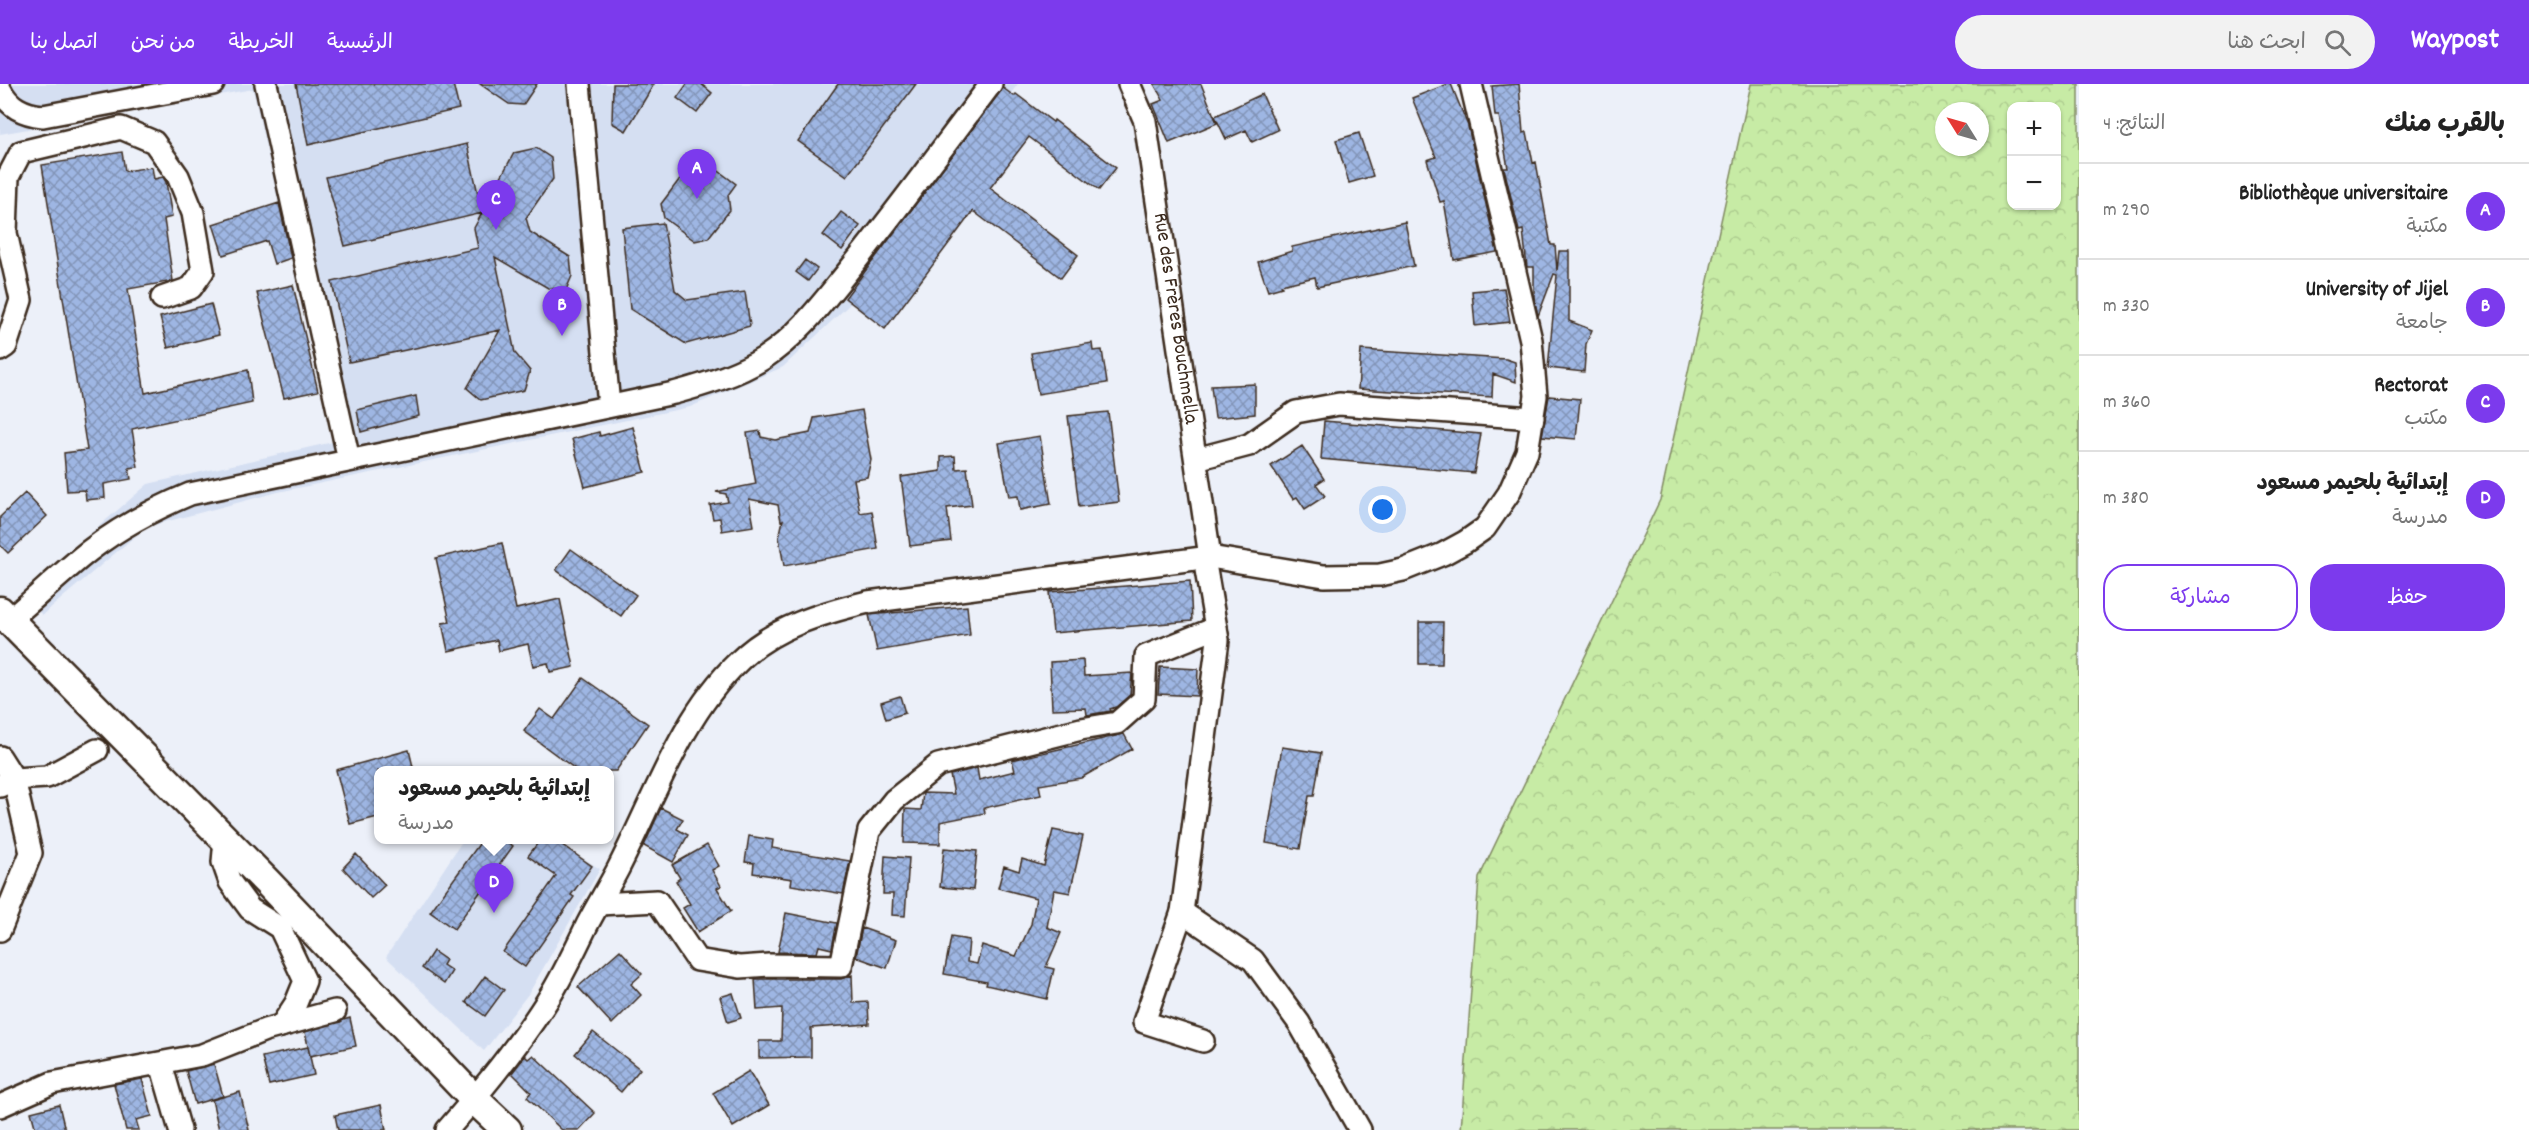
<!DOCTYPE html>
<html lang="ar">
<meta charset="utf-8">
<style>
:root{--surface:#fff;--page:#f2f2f2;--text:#222;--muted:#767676;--line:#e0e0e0;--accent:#7c3aed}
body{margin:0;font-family:Dekko,"Playpen Sans Arabic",sans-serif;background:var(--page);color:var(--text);direction:rtl}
.controls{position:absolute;right:18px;top:18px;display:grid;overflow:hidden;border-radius:12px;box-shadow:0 2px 4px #0004}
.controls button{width:54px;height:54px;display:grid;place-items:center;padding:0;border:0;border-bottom:2px solid var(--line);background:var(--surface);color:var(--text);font:30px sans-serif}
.compass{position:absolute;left:1935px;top:18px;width:54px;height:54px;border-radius:50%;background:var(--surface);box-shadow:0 2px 4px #0004;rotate:307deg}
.you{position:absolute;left:1383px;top:426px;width:21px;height:21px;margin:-15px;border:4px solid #fff;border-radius:50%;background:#1a73e8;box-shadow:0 0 0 9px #1a73e833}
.badge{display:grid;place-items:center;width:39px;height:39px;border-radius:50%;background:var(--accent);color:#fff;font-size:20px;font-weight:700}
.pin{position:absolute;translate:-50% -50px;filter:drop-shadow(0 2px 3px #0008)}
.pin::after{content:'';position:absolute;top:32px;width:21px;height:18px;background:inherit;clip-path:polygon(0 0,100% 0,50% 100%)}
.popup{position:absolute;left:374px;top:682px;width:240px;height:78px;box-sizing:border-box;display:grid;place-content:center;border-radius:12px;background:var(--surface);filter:drop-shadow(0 2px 4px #0005);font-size:20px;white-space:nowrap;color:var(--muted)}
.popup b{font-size:22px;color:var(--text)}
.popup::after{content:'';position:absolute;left:50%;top:100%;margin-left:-12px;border:12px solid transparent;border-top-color:var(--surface)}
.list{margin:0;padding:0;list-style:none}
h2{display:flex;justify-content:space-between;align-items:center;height:78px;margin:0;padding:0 24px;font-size:26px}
h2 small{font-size:20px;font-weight:400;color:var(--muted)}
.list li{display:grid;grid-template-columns:39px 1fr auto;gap:18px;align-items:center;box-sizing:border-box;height:96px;padding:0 24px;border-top:2px solid var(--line)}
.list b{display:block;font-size:22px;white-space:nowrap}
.list p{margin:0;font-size:20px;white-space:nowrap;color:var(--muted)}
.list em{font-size:20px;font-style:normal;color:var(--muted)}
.actions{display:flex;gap:12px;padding:18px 24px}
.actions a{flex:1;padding:14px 0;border:2px solid var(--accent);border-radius:24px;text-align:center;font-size:21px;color:var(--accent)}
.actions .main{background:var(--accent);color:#fff}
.icon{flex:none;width:33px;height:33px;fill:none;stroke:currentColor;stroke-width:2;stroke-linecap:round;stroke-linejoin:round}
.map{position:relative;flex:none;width:2079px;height:1046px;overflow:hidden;direction:ltr}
header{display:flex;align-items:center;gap:36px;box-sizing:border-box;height:84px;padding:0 30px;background:var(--accent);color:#fff}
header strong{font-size:28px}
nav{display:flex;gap:33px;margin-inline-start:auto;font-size:21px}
.search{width:420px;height:54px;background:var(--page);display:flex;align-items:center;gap:15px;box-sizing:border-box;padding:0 21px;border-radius:33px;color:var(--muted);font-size:22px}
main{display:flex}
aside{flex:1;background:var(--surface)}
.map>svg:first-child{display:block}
.built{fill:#d5dff2}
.forest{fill:url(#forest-crowns);stroke:#818a62;stroke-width:1.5;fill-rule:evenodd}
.building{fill:url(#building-cross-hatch);stroke:#3b2a1e;stroke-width:1.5}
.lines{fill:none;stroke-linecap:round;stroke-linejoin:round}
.minor-casing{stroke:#3b2a1e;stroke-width:26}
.secondary-casing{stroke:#3b2a1e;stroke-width:33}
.minor{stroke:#fff;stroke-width:21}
.secondary{stroke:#fff;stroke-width:28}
.labels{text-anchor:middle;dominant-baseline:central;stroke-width:4.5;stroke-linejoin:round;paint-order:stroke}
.street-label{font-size:21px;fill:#3b2a1e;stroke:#fff}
</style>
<header>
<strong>Waypost</strong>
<div class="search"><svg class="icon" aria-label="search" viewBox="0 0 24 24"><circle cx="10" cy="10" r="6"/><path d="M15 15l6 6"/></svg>ابحث هنا</div>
<nav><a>الرئيسية</a><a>الخريطة</a><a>من نحن</a><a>اتصل بنا</a></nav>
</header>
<main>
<aside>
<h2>بالقرب منك<small>النتائج: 4</small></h2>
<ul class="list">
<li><span class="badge">A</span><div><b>Bibliothèque universitaire</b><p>مكتبة</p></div><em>290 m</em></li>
<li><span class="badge">B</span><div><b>University of Jijel</b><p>جامعة</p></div><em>330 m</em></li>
<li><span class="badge">C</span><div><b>Rectorat</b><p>مكتب</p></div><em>360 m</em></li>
<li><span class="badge">D</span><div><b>إبتدائية بلحيمر مسعود</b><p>مدرسة</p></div><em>380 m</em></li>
</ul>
<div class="actions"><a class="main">حفظ</a><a>مشاركة</a></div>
</aside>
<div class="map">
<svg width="2079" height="1046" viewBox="0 0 2079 1046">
<defs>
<pattern id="forest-crowns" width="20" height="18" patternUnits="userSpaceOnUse" patternTransform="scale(1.5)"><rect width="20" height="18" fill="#c7eba5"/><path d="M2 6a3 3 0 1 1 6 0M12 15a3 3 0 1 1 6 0" fill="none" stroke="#acca8e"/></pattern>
<pattern id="building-cross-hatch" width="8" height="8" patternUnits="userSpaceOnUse" patternTransform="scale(1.5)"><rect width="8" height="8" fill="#9eb6e3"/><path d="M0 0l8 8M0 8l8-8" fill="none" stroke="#8294b7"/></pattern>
</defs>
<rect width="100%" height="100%" fill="#ecf0f9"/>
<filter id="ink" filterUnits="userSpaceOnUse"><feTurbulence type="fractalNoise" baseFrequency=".0167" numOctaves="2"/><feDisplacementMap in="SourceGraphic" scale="12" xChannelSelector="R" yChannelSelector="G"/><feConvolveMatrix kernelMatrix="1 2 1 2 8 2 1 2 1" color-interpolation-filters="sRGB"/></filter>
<g filter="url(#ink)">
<path class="built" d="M 0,0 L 1018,0 L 849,221 L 783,283 L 690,323 L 278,408 L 146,443 L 42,531 L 21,509 L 148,400 L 333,358 L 253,5 L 0,50 Z
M 463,756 L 553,756 L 600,785 L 529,909 L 484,967 L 386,873 Z"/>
<path class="forest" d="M 1751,0 L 2079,0 L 2079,1046 L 1461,1046 L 1479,794 L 1660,416 ZM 2012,22 L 2056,22 L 2056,122 L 2012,122 ZM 1944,27 L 1980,27 L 1980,63 L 1944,63 Z"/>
<path class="building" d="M 296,0 L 453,0 L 459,25 L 308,61 Z
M 480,0 L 537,0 L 523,21 L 509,20 Z
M 613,0 L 654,0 L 626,47 L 612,39 Z
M 687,0 L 701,0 L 712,9 L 697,29 L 677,14 Z
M 838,0 L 916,0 L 847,92 L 798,57 Z
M 1154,0 L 1201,0 L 1217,39 L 1169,59 L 1153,20 L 1163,16 Z
M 1448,0 L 1451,0 L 1468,42 L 1497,168 L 1454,176 L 1444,117 L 1440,118 L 1427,76 L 1436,73 L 1412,14 Z
M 1519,0 L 1523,49 L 1527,48 L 1533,79 L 1536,78 L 1551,161 L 1555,161 L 1557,187 L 1559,167 L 1569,167 L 1569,237 L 1592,246 L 1586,260 L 1584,288 L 1548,284 L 1557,191 L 1554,190 L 1538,232 L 1534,213 L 1534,183 L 1527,183 L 1523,146 L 1519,147 L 1504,84 L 1508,84 L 1499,32 L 1495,32 L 1492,2 Z
M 1003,4 L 1014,12 L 1016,10 L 1053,38 L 1054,36 L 1116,84 L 1099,106 L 1029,53 L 990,104 L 1078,171 L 1061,194 L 973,127 L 885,245 L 845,214 Z
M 1262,10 L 1278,46 L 1252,58 L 1246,46 L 1226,55 L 1215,32 Z
M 1359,49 L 1373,92 L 1349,99 L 1336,56 Z
M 467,60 L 482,128 L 514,69 L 536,64 L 551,74 L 553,95 L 526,134 L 530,148 L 570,173 L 572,192 L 566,206 L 548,204 L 495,173 L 515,269 L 530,287 L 524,306 L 481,316 L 467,304 L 500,246 L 349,278 L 332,198 L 478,164 L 474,144 L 482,129 L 345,162 L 326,93 Z
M 122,68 L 125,87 L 152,83 L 154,95 L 163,93 L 166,98 L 172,133 L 164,135 L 173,197 L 128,205 L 145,309 L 248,286 L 252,319 L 132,345 L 138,383 L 129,384 L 131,395 L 104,400 L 105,414 L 86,416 L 85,406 L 67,407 L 64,369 L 87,366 L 42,81 Z
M 712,82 L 736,100 L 728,111 L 730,126 L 708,154 L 695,157 L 664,134 L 661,120 L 685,88 L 699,88 Z
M 279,119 L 291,174 L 274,180 L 267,157 L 223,171 L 213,140 Z
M 841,128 L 860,142 L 842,166 L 823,151 Z
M 1405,138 L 1414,182 L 1317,203 L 1315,193 L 1281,201 L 1282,203 L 1268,207 L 1258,178 L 1292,167 L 1292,163 Z
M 663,139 L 675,206 L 687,216 L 745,208 L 750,242 L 686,260 L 630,225 L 622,144 Z
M 805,176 L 817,185 L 808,197 L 796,188 Z
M 293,201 L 318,307 L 284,314 L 257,209 Z
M 1504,204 L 1510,238 L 1475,242 L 1472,207 Z
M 211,220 L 219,251 L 168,264 L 160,233 Z
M 1092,259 L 1093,267 L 1102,266 L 1107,299 L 1038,310 L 1031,269 Z
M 1361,266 L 1506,275 L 1515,278 L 1516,298 L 1493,290 L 1492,313 L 1358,305 Z
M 1255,300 L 1255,330 L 1215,334 L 1211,302 Z
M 416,312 L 419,332 L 361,348 L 357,326 Z
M 1549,312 L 1580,315 L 1576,355 L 1542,352 Z
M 862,326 L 871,376 L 867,393 L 854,395 L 860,429 L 872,427 L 878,465 L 784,482 L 779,454 L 783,436 L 781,437 L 778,421 L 749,415 L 754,442 L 722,447 L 720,434 L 713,435 L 710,421 L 728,418 L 726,410 L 716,408 L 756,400 L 747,349 L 760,347 L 761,353 L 775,356 L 810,349 L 814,334 Z
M 1108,328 L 1119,418 L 1079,423 L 1068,332 Z
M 1324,337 L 1481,350 L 1474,389 L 1321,375 Z
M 633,343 L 645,388 L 585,403 L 572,355 L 599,348 L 600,352 Z
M 1040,352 L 1051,420 L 1020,426 L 1018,412 L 1009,413 L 999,359 Z
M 1302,362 L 1324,395 L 1316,400 L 1325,412 L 1305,425 L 1297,413 L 1293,415 L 1271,382 Z
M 955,372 L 956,385 L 967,384 L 972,421 L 947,424 L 951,457 L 910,462 L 901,393 L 941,387 L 941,373 Z
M 25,409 L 47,432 L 8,469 L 0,461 L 0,433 Z
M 502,459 L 516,525 L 560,515 L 574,583 L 550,588 L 548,579 L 533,582 L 528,560 L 499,567 L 497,556 L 448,567 L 442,539 L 450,538 L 436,474 Z
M 571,465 L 636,511 L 621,532 L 556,486 Z
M 1190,497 L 1192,537 L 1053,549 L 1049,508 Z
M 967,522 L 970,551 L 877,567 L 869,531 Z
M 1419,538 L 1443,538 L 1442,580 L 1419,580 Z
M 1083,576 L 1084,592 L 1132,589 L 1130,611 L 1116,623 L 1110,625 L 1111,627 L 1087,631 L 1086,624 L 1052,625 L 1050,578 Z
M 1160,583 L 1198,585 L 1197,612 L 1158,610 Z
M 583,594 L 648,640 L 616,687 L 578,687 L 524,647 L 540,625 L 554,635 Z
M 900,612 L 905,629 L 886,635 L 881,618 Z
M 1124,650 L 1132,665 L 1081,694 L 1039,701 L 1041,711 L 984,724 L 985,729 L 940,738 L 940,760 L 904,759 L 905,725 L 921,726 L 923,709 L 954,710 L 950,691 L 977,684 L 979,696 L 1015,687 L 1012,676 Z
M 1282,663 L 1321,669 L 1314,712 L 1309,712 L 1300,765 L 1266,759 Z
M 409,666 L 414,687 L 378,687 L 378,733 L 350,740 L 336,686 Z
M 661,724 L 683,735 L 677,745 L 688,751 L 673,778 L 644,762 Z
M 1053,746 L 1083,752 L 1070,809 L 1054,806 L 1047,843 L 1061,849 L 1046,883 L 1054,885 L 1047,915 L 986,901 L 987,898 L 944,890 L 951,853 L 969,856 L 967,878 L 977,880 L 982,861 L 1016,872 L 1031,840 L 1036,814 L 998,804 L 1004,782 L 1019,787 L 1022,775 L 1044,782 Z
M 749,752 L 773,756 L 772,764 L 850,777 L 843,810 L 791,801 L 792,795 L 753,789 L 754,779 L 745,778 Z
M 482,756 L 504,756 L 513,762 L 454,845 L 430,828 Z
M 540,756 L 555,756 L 592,782 L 571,811 L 574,813 L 525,883 L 503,868 L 556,792 L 528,772 Z
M 707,761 L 719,782 L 712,786 L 721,802 L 717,804 L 731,827 L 698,848 L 683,824 L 690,820 L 676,797 L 680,794 L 672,781 Z
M 944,764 L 977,767 L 973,806 L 940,803 Z
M 356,770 L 385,801 L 371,814 L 343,784 Z
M 885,772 L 909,774 L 905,832 L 892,831 L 893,810 L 883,810 Z
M 786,829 L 837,839 L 832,865 L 819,862 L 817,869 L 778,868 Z
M 862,844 L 896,856 L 887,884 L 856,873 Z
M 620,866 L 642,890 L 631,900 L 641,911 L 612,940 L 578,903 Z
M 433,867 L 446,876 L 443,881 L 452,887 L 444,900 L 422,884 Z
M 852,891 L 853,919 L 868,918 L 869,940 L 811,944 L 811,973 L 759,974 L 759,957 L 781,957 L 782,924 L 757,926 L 755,895 L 841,895 Z
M 485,892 L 504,906 L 485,932 L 466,918 Z
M 733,909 L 741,934 L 728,938 L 720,913 Z
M 350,934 L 356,962 L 310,972 L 305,948 Z
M 593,948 L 640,985 L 621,1008 L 575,970 Z
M 308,963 L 314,991 L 269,1001 L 262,973 Z
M 533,971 L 595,1029 L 579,1046 L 562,1046 L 527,1013 L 531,1008 L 512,989 L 525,972 L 528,975 Z
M 214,980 L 223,1012 L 195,1020 L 186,987 Z
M 749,987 L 769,1021 L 733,1043 L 713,1009 Z
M 142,995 L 152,1032 L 136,1036 L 139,1046 L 126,1046 L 114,1000 Z
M 240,1008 L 249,1046 L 219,1046 L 212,1016 Z
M 59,1021 L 65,1046 L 36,1046 L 31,1028 Z
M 381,1021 L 386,1046 L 338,1046 L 335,1031 Z"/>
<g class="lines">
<defs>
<g id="minor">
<path d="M 266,0 L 349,376"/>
<path d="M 579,0 L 609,322"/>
<path id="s1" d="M 1129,0 L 1145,37 L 1210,473"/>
<path d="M 0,5 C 9,23 23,30 43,32 L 213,0"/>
<path d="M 0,266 L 6,262 L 21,216 L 6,149 L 8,93 L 21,68 L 121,44 L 154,58 L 178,92 L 193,129 L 203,187 L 191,204 L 162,214"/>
<path d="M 1196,375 L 1249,361 L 1296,328 L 1339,320 L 1533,334"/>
<path d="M 8,537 C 36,514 61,489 89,467 C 120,443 154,425 190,410 L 674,309 C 704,301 737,291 764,274 C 799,251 823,218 849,186 C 898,125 944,62 991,0"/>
<path d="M 0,673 L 14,695 L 31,769 L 0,846"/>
<path d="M 0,702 L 14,695 L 47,693 L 97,666"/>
<path d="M 225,756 L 223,778 L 230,798 L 250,825 L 280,844 L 305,897 L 296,919 L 281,942"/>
<path d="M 599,820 L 657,817 L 697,876 L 740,883 L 769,881 L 841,882 L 869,747 L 894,716 L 938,681 L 1081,645 L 1117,639 L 1144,615 L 1146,572 L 1216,544"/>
<path d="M 1182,828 L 1253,876 L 1299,939 L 1360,1046"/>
<path d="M 1203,957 L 1144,938 L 1182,828 L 1218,556 L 1204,474"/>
<path d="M 161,980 L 180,1046"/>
<path d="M 0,1022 L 52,999 L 202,971 L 265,946 L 335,927"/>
<path d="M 447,1046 C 485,1003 522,958 552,909 C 565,887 576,864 587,841 C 597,822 608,804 618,785 C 653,717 682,631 738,578 C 773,543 822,529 868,518 L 1210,473 L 1324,492 L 1380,491 L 1403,486 L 1443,470 L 1465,458 L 1485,444 L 1509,409 L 1527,368 L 1536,312 L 1531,256 L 1471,0"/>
</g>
<path id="secondary" d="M 0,527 L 267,798 L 474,1015 L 507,1046"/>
</defs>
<use href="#minor" class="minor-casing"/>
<use href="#secondary" class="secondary-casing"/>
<use href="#minor" class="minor"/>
<use href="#secondary" class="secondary"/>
</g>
</g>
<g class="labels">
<g class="street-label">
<text stroke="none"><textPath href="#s1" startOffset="240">Rue des Frères Bouchmella</textPath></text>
</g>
</g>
</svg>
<div class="controls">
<button>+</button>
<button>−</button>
</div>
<svg class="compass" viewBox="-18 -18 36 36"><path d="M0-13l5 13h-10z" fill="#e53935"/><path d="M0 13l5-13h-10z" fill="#767676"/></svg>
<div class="you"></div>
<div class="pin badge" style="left:697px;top:115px">A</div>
<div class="pin badge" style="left:562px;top:252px">B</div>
<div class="pin badge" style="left:496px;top:146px">C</div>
<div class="pin badge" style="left:494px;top:829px">D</div>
<div class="popup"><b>إبتدائية بلحيمر مسعود</b>مدرسة</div>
</div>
</main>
